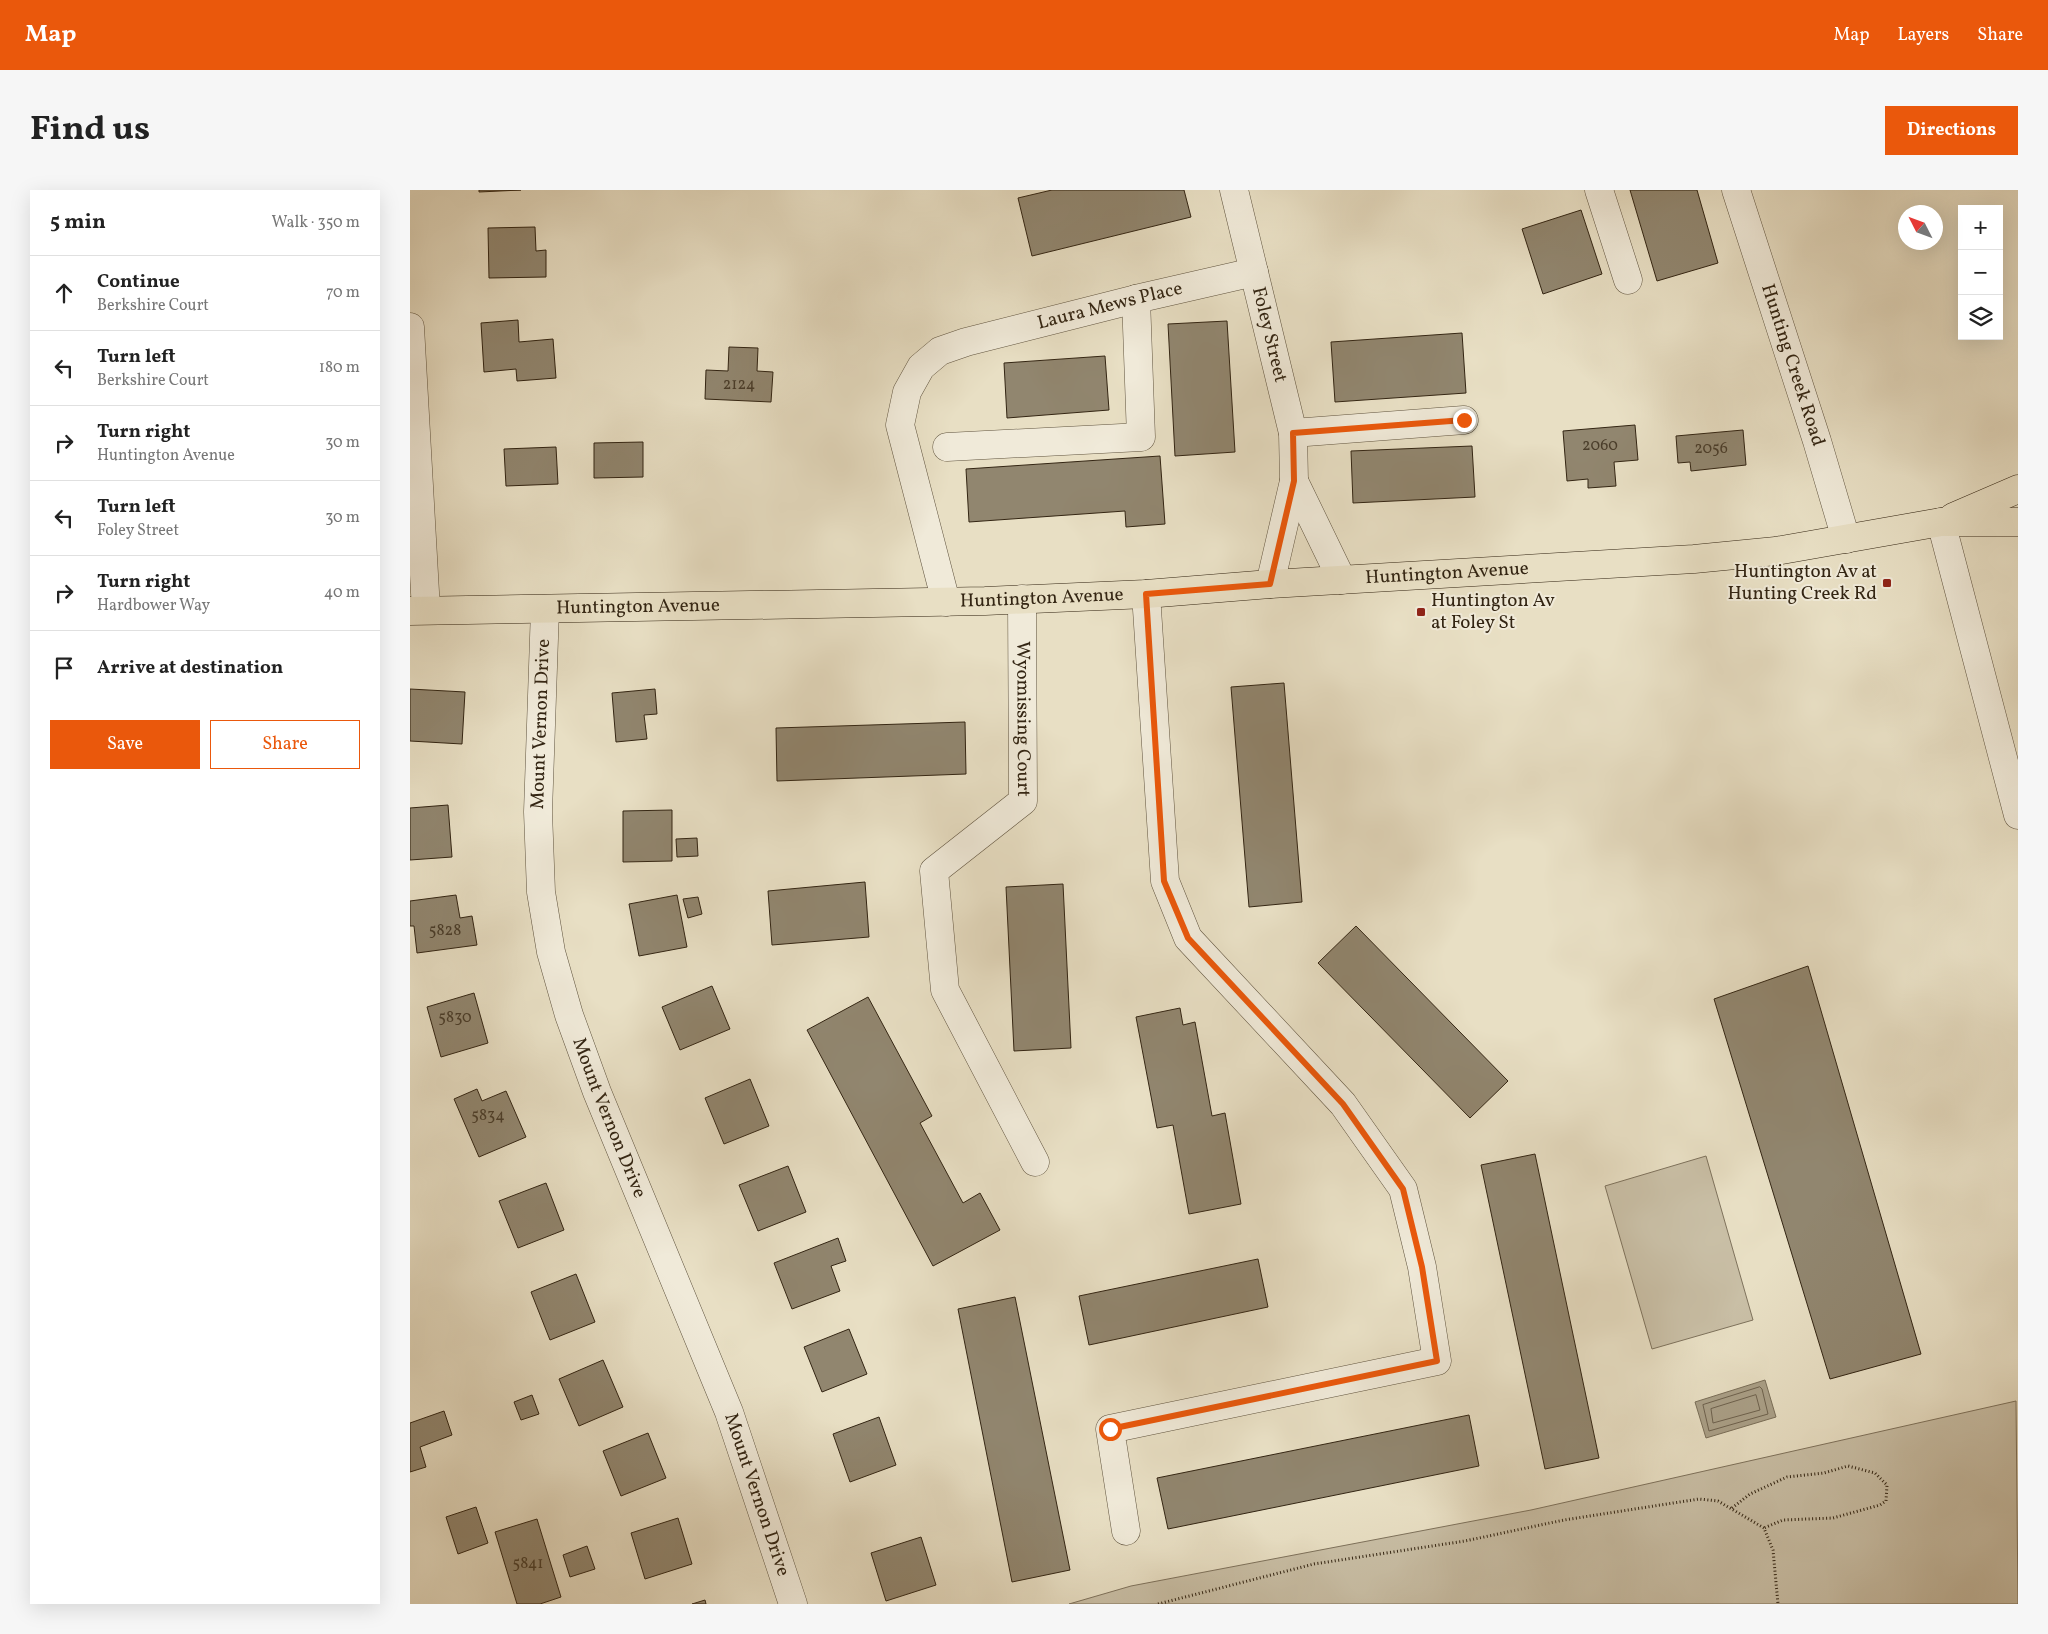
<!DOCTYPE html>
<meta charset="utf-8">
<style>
:root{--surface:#fff;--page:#f6f6f6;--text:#222;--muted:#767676;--line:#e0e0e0;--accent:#ea580c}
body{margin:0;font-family:Vollkorn,serif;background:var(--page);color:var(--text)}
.controls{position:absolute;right:15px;top:15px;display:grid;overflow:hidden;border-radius:0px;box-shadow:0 5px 20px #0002}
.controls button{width:45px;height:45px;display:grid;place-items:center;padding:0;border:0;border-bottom:1px solid var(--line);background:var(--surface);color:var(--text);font:25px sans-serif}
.compass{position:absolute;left:1488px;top:15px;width:45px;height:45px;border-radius:50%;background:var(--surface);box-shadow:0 5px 20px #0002;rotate:312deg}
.stop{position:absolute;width:15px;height:15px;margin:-11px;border:4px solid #ea580c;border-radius:50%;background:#fff}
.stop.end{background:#ea580c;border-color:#fff;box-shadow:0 1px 5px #0008}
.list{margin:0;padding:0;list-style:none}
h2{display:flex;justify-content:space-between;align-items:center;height:65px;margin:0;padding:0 20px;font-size:21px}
h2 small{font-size:16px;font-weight:400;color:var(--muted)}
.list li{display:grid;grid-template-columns:32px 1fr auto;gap:15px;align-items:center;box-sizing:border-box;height:75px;padding:0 20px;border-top:1px solid var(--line)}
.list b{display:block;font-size:19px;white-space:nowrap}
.list p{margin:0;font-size:16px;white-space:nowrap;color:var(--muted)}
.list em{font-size:16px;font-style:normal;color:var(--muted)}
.actions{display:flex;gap:10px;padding:15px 20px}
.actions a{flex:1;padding:11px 0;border:1px solid var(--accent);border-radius:0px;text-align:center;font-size:18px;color:var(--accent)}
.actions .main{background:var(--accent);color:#fff}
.icon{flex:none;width:28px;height:28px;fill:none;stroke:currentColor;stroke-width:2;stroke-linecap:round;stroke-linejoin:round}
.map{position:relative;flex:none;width:1608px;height:1414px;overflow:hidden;border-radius:0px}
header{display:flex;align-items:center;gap:30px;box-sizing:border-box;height:70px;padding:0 25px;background:var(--accent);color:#fff}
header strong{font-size:24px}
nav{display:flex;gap:28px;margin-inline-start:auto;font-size:18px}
.intro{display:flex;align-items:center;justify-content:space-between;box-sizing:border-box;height:120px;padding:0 30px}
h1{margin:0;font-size:35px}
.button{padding:12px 22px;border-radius:0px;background:var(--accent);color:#fff;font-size:18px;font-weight:700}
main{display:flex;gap:30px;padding:0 30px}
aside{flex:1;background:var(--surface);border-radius:0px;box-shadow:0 5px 20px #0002}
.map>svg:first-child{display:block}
.green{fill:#c9bfa6;stroke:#7e725c}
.water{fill:#aaa088;stroke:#7a6f59}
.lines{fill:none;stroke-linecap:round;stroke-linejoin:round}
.shore{stroke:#6e624e;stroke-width:1}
.building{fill:#91866f;stroke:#332513}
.minor-casing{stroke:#60543f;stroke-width:29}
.major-casing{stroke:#332513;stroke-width:29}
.path{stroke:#332513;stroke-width:3;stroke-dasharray:1 2.5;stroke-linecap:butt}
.minor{stroke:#f0ead9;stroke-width:28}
.major{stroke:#e8dfc4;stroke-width:28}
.route{stroke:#ea580c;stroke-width:6}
.poi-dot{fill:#8f2418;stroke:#f0ead9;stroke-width:2}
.labels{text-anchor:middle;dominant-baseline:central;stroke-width:4;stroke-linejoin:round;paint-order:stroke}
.number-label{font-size:16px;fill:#4a3d2a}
.street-label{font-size:19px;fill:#332513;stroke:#f0ead9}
.poi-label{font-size:19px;fill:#332513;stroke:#f0ead9;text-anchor:end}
</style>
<header>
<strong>Map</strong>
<nav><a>Map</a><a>Layers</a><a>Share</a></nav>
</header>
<div class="intro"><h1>Find us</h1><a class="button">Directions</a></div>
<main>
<aside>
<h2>5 min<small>Walk · 350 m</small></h2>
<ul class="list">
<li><svg class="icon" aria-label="ahead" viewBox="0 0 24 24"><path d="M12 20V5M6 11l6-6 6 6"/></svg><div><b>Continue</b><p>Berkshire Court</p></div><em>70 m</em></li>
<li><svg class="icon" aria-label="left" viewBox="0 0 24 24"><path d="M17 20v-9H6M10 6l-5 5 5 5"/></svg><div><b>Turn left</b><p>Berkshire Court</p></div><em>180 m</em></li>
<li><svg class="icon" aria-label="right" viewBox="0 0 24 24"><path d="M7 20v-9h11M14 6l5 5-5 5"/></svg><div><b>Turn right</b><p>Huntington Avenue</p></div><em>30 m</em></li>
<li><svg class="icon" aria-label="left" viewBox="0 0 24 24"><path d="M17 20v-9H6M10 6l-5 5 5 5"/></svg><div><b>Turn left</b><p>Foley Street</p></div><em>30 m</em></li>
<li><svg class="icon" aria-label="right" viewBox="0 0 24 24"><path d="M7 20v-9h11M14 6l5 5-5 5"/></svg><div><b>Turn right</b><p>Hardbower Way</p></div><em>40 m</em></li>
<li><svg class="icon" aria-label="arrive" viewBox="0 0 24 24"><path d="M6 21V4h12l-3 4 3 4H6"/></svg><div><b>Arrive at destination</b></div></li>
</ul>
<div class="actions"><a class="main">Save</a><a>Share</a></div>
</aside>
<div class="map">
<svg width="1608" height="1414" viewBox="0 0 1608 1414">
<rect width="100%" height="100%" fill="#e8dfc4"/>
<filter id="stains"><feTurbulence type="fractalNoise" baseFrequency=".004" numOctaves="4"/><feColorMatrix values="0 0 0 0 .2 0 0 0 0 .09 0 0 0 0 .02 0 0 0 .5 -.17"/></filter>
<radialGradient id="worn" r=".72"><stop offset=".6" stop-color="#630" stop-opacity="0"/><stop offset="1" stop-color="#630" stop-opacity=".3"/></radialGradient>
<path class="green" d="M 1296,966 L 1343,1130 L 1242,1159 L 1195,996 Z
M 1606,1211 L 1608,1414 L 659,1414 L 721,1396 L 1121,1320 Z"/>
<path class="water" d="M 1355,1190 L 1366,1227 L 1296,1248 L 1285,1212 Z"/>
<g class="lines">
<path class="shore" d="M 1350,1197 L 1352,1199 L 1358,1224 L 1299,1241 L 1293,1215 Z
M 1346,1205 L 1350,1220 L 1303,1233 L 1301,1219 Z"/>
</g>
<path class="building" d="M 69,0 L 111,0 L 69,2 Z
M 642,0 L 774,0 L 781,27 L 622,66 L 608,8 Z
M 1220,0 L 1287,0 L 1308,73 L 1247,91 Z
M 1171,20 L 1192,84 L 1133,104 L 1112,39 Z
M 125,37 L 126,61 L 136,60 L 136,87 L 79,88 L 78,38 Z
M 108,130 L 109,152 L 143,149 L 146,188 L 107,191 L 106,179 L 74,182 L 71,133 Z
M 817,131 L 825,262 L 765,266 L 758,134 Z
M 1052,143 L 1056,203 L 925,212 L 921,152 Z
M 319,157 L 348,158 L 347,181 L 363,182 L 361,212 L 295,209 L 296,180 L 318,181 Z
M 695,166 L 699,220 L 597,228 L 594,173 Z
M 1225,235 L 1228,270 L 1204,272 L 1206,296 L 1178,298 L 1178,289 L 1157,291 L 1153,241 Z
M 1333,240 L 1336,275 L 1281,281 L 1280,272 L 1268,273 L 1266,246 Z
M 233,252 L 233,287 L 184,288 L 184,253 Z
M 1062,256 L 1065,307 L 943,313 L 941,261 Z
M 146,257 L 148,294 L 96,296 L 94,259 Z
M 750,266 L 755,334 L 716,337 L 715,321 L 559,332 L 556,279 Z
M 874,493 L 892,712 L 839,717 L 821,497 Z
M 0,499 L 55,502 L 52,554 L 0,551 Z
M 245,499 L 247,524 L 234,525 L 237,549 L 206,552 L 202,503 Z
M 555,532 L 556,584 L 367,591 L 366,538 Z
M 38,615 L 42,667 L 0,670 L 0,618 Z
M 262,620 L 262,671 L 213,672 L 213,621 Z
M 287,648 L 288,666 L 267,667 L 266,649 Z
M 455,692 L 459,747 L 362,755 L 358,701 Z
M 653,694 L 661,858 L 604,861 L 596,697 Z
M 46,705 L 50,728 L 62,726 L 67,755 L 7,763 L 4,736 L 0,736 L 0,711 Z
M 267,705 L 277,757 L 229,766 L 219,714 Z
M 288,707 L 292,724 L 278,728 L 273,709 Z
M 946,736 L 1098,891 L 1060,928 L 908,773 Z
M 1398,776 L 1511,1164 L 1420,1189 L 1304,809 Z
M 302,796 L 320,839 L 270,860 L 252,817 Z
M 64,803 L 78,853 L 31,867 L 17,817 Z
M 458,807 L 522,926 L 510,933 L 553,1013 L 570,1003 L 590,1040 L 523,1076 L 397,840 Z
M 770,818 L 773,835 L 785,832 L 802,926 L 815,923 L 831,1014 L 779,1024 L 763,935 L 747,938 L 726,827 Z
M 340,889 L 359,936 L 314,954 L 295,908 Z
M 67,899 L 72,911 L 96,901 L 116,947 L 69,967 L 44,909 Z
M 1125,964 L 1189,1268 L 1135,1279 L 1071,975 Z
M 378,976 L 396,1022 L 348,1041 L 329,995 Z
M 136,993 L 154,1040 L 108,1058 L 89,1011 Z
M 428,1048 L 436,1071 L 421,1076 L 430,1101 L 382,1119 L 364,1073 Z
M 848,1069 L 858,1117 L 679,1155 L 669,1106 Z
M 166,1084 L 185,1132 L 140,1150 L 121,1102 Z
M 605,1107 L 660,1380 L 602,1392 L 548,1119 Z
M 439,1139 L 457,1184 L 412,1202 L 394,1157 Z
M 193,1170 L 213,1217 L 169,1236 L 149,1189 Z
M 122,1205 L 129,1224 L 111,1230 L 104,1212 Z
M 34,1221 L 42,1245 L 10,1257 L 16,1277 L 0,1282 L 0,1233 Z
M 1059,1225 L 1069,1276 L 758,1339 L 747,1288 Z
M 469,1227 L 486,1275 L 440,1292 L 423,1244 Z
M 238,1243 L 256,1288 L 211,1306 L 193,1261 Z
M 66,1317 L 78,1353 L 48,1364 L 36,1327 Z
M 268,1328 L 282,1374 L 235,1389 L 221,1343 Z
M 127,1329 L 151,1407 L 130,1414 L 107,1414 L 85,1342 Z
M 511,1347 L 526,1395 L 476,1411 L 461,1363 Z
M 177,1356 L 185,1379 L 160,1387 L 153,1365 Z
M 295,1410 L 296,1414 L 282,1414 Z"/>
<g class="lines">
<defs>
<g id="minor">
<path id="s1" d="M 824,0 L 883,243 L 884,291 L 860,394"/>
<path d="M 1189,0 L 1218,90"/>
<path id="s2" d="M 1326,0 L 1407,251 L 1436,349"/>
<path d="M 0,137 L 16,420"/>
<path d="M 883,243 L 1054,230"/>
<path d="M 537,257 L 731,247 L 726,109"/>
<path d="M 884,291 L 932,390"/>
<path d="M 1531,332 L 1608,625"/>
<path id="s3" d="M 612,409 L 613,611 L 524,681 L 535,800 L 625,972"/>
<path id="s4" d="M 536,412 L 490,235 L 497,202 L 511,177 L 530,161 L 556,152 L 726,109 L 844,82"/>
<path id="s5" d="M 135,419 L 128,622 L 131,702 L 141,762 L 159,825 L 187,902 L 319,1222 L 383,1414"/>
<path d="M 716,1341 L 700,1239 L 1027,1171 L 1012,1077 L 993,999 L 933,914 L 778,748 L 755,691 L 736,404"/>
</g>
<g id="major">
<path d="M 1543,327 L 1608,299"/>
<path id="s6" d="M 0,421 L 575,411 L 736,404 L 860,394 L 1284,369 L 1366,361 L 1531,332 L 1608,332"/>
</g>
</defs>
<use href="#minor" class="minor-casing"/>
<use href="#major" class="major-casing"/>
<path class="path" d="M 1322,1318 L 1340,1304 L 1377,1287 L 1414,1283 L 1438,1276 L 1465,1283 L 1477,1295 L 1476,1311 L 1470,1315 L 1423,1328 L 1373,1330 L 1354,1338
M 748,1414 L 904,1374 L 1055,1351 L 1154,1330 L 1289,1309 L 1308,1311 L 1354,1338 L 1363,1360 L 1368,1414"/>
<use href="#minor" class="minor"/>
<use href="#major" class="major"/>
</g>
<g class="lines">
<path class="route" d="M 700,1239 L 1027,1171 L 1012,1077 L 993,999 L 933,914 L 778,748 L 754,691 L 736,404 L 860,394 L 884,291 L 883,243 L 1054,230"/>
</g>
<g class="poi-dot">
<rect x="1472" y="388" width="10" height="10" rx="2.5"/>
<rect x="1006" y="417" width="10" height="10" rx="2.5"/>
</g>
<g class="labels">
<g class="number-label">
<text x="329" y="195">2124</text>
<text x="1190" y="256">2060</text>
<text x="1301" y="259">2056</text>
<text x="35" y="741">5828</text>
<text x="45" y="828">5830</text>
<text x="78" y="926">5834</text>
<text x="118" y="1374">5841</text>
</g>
<g class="street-label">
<text stroke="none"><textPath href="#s4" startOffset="446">Laura Mews Place</textPath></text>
<text stroke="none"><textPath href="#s1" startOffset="149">Foley Street</textPath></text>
<text stroke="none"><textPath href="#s2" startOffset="184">Hunting Creek Road</textPath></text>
<text stroke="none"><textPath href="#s6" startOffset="1038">Huntington Avenue</textPath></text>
<text stroke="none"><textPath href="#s6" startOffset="632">Huntington Avenue</textPath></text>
<text stroke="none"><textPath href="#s6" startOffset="228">Huntington Avenue</textPath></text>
<text stroke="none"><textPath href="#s3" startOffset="120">Wyomissing Court</textPath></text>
<text transform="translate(131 534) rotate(-88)">Mount Vernon Drive</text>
<text stroke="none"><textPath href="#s5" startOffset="520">Mount Vernon Drive</textPath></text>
<text stroke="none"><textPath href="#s5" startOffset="925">Mount Vernon Drive</textPath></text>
</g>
<g class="poi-label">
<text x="1467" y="382">Huntington Av at<tspan x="1467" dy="22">Hunting Creek Rd</tspan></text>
<text x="1021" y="411" text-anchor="start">Huntington Av<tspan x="1021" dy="22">at Foley St</tspan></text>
</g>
</g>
<rect width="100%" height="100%" filter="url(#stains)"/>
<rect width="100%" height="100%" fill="url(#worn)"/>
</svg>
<div class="controls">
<button>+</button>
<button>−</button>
<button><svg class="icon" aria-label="layers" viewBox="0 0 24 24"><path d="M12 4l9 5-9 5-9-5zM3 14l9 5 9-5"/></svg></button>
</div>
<svg class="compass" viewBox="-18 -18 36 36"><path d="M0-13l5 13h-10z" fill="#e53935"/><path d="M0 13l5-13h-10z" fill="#767676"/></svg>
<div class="stop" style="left:700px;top:1239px"></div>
<div class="stop end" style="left:1054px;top:230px"></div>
</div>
</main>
